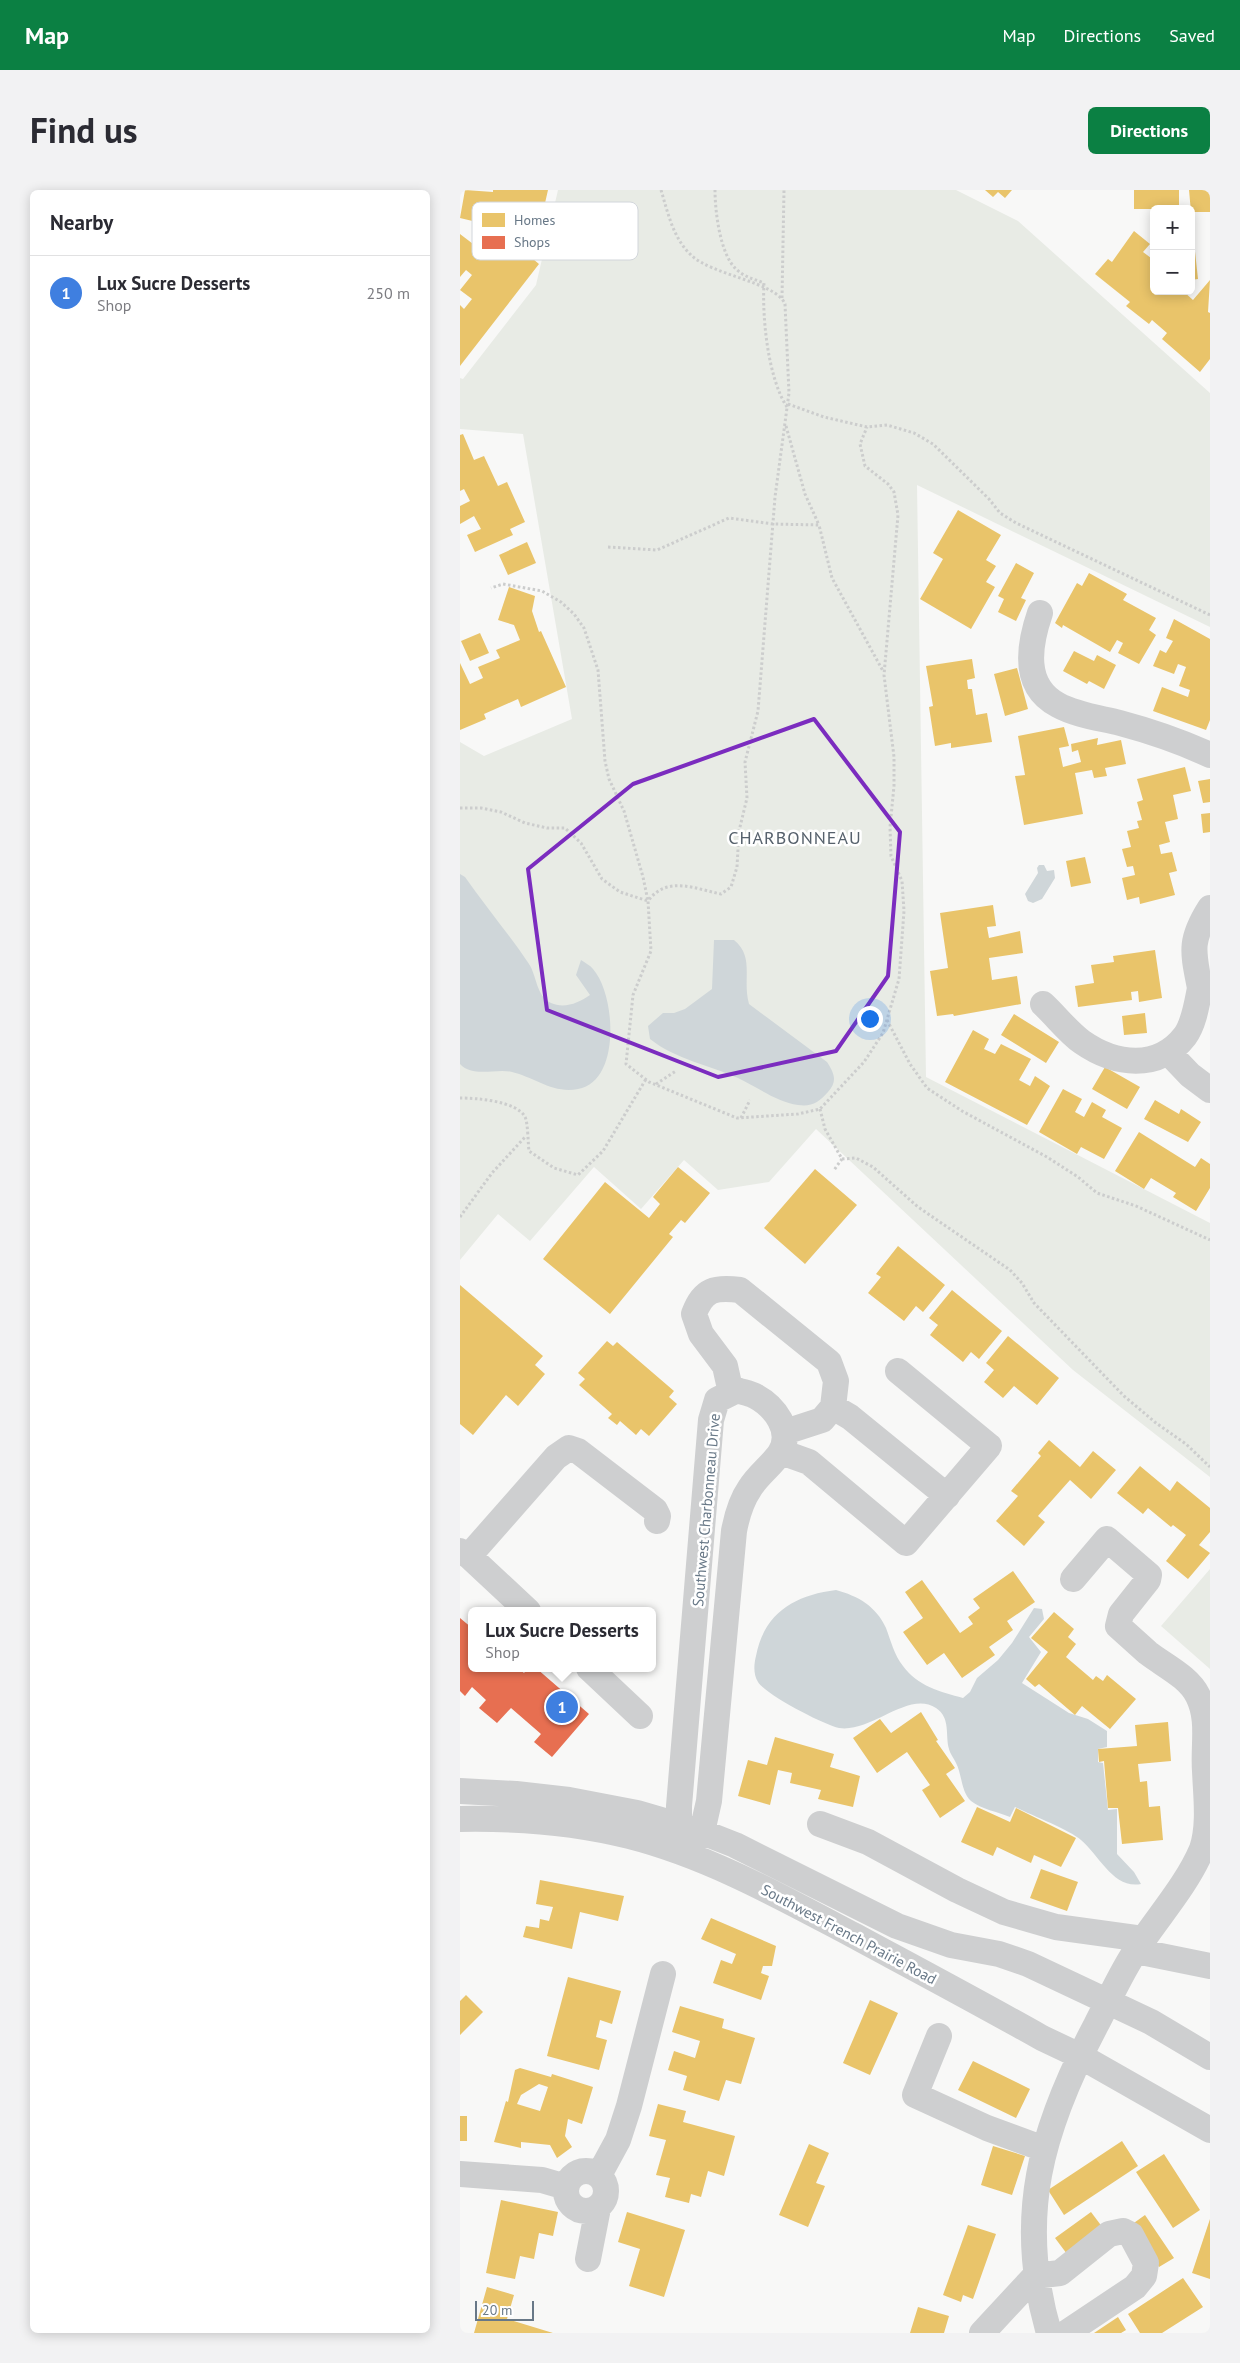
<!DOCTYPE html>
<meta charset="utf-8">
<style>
:root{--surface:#fff;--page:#f2f2f3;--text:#2b2b33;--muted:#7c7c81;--line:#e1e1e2;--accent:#0b8043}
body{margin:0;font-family:"PT Sans",sans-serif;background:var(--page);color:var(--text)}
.controls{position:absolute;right:15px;top:15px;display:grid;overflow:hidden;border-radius:8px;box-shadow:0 2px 12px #0003}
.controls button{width:45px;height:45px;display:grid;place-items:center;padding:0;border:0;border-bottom:1px solid var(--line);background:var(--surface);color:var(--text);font:25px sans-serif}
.scale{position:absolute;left:15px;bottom:12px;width:59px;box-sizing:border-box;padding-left:5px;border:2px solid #687887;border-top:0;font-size:14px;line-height:18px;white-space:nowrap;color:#687887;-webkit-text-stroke:4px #fff;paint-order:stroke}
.you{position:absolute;left:409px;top:828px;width:18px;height:18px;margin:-12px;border:4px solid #fff;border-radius:50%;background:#1a73e8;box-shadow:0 0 0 8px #1a73e833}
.badge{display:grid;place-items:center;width:32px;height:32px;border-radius:50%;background:var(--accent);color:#fff;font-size:16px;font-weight:700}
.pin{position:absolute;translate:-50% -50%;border:2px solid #fff;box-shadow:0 1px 5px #0006}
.popup{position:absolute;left:8px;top:1417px;width:188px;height:65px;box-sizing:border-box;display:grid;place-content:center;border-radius:8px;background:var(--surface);filter:drop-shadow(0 1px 4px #0005);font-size:16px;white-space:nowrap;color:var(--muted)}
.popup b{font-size:19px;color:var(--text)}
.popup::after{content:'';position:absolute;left:50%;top:100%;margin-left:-10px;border:10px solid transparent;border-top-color:var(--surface)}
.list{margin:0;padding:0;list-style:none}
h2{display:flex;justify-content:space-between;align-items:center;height:65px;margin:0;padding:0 20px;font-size:21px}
h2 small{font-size:16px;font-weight:400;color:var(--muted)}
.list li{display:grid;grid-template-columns:32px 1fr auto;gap:15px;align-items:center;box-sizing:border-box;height:75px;padding:0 20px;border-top:1px solid var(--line)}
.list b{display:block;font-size:19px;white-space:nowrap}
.list p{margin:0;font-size:16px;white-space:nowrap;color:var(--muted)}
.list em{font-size:16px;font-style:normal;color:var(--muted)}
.map{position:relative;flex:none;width:750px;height:2143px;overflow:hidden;border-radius:8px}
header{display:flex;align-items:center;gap:30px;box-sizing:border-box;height:70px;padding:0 25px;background:var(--accent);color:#fff}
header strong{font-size:24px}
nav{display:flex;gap:28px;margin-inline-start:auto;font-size:18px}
.intro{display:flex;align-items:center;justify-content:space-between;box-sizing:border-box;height:120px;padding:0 30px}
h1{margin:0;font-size:35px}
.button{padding:12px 22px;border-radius:8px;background:var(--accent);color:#fff;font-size:18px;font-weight:700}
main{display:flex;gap:30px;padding:0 30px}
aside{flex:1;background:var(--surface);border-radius:8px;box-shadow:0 2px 12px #0003}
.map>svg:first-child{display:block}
.green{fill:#e8ebe5}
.water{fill:#cfd6d9}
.homes{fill:#e9c46a;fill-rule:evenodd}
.shops{fill:#e76f51}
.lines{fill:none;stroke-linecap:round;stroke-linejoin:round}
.path{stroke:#cccdcd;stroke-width:3;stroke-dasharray:2.5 2.5;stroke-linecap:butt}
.minor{stroke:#cecfd0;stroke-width:26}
.marked{fill:none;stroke:#7b2cbf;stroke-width:4;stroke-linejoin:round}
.labels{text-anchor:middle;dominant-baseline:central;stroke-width:5;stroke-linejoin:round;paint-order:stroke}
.street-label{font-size:15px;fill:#687887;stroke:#fff}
.quarter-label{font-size:18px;letter-spacing:1px;fill:#56616c;stroke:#fff}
.key{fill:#fff;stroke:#d2d6db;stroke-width:1}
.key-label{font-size:14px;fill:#687887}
</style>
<header>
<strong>Map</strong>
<nav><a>Map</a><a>Directions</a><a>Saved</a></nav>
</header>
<div class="intro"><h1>Find us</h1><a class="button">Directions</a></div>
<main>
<aside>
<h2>Nearby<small></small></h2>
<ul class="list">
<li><span class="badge" style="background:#3f7fe0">1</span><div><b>Lux Sucre Desserts</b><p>Shop</p></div><em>250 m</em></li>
</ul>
</aside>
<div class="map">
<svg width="750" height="2143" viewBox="0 0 750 2143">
<rect width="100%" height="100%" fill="#f8f8f7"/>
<path class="green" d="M 98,0 L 496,0 L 558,31 L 750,203 L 750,437 L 457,295 L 466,887 L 750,1033 L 750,1287 L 613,1180 L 356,939 L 309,992 L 258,1000 L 224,970 L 181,1019 L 134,977 L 70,1051 L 38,1024 L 0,1070 L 0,552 L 24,566 L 112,529 L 63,244 L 0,239 L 0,188 L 3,189 L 76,95 Z
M 750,1379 L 750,1479 L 701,1436 Z"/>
<path class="water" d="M 579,675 L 584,675 L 587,681 L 594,680 L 595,688 L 582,709 L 573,713 L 568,711 L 565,704 L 578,683 L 577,678 Z
M 0,684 L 5,687 C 25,716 49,744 69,774 C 77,786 76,806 91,813 C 104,819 119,813 130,805 L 116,785 L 121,770 C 125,773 130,775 133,779 C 156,805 161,892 118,899 C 93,904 74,887 52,882 C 36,878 13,888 0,874 Z
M 254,750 L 274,750 C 295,767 282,789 289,814 L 367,872 C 374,883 378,891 368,902 C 359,912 352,917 338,915 C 317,912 297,897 278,888 C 249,875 215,869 190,849 L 188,836 L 203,823 L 214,823 L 225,819 L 252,799 Z
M 376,1400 C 398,1406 416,1416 426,1438 C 431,1451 434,1465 443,1476 C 457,1496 481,1502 503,1508 L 510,1502 L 517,1488 L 538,1470 L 552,1453 L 574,1418 L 582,1419 L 584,1429 L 569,1447 L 581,1462 L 562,1493 L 609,1523 L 628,1529 L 647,1541 L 647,1557 L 638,1559 L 638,1572 L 643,1573 L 648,1620 L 657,1619 L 657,1664 L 674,1682 L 681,1694 C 653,1699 640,1666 621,1650 C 610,1640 571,1625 555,1617 L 550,1627 C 538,1622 521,1619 511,1611 C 501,1602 502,1584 496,1573 C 494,1568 490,1564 489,1559 C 485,1545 491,1528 476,1518 C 448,1500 412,1543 379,1538 C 364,1535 306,1505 298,1492 C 293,1484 294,1474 296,1466 C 304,1423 335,1405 376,1400 Z"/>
<path class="homes" d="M 5,0 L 33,2 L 33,0 L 88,0 L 80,35 L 68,32 L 66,36 L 26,28 L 25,34 L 0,28 Z
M 525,0 L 552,0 L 545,8 L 538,2 L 533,7 Z
M 674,0 L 719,0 L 719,19 L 674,19 Z
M 729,0 L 750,0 L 750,22 L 731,22 Z
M 37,39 L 79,74 L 0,176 L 0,115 L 4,119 L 12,109 L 0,100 L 12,85 L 6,80 L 0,87 L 0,44 L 17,57 L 13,62 L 21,68 L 30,57 L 26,53 Z
M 674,41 L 690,54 L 683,62 L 691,68 L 694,65 L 694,101 L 723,101 L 733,110 L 750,90 L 748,122 L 750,123 L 750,169 L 740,182 L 702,149 L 707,143 L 692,130 L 689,134 L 666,116 L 670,112 L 635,84 L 648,69 L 652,72 Z
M 731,43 L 733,43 L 738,89 L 731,90 Z
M 3,244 L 14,270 L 24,266 L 38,296 L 47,292 L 65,332 L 50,339 L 53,345 L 15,362 L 7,345 L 21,339 L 14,326 L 0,334 L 0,316 L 10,311 L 4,299 L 0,301 L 0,245 Z
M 498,320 L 541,345 L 526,370 L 536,376 L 526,392 L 535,397 L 511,439 L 460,409 L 483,369 L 473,363 Z
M 67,352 L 76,373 L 48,385 L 39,365 Z
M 556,373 L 574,383 L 561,408 L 566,410 L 556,431 L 538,422 L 544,409 L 538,406 Z
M 629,383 L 667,404 L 663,410 L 696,428 L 689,440 L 696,445 L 679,474 L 658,463 L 663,453 L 657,450 L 650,462 L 603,435 L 602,438 L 595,433 L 617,393 L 622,396 Z
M 49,397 L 75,406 L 72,421 L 79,442 L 81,441 L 106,497 L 61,517 L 58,509 L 24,524 L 26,529 L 0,540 L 0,473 L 10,494 L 23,488 L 18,477 L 40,468 L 36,460 L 60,450 L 54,435 L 38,430 Z
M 714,429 L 750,449 L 750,530 L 746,540 L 693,521 L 702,497 L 728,507 L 730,500 L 719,496 L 726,477 L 718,474 L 714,484 L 693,476 L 700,460 L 706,463 L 713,451 L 706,448 Z
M 20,443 L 29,463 L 10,471 L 1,451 Z
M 614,461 L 634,471 L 637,465 L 656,475 L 644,499 L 629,491 L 627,494 L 603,481 Z
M 512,469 L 515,488 L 507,490 L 508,499 L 512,499 L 516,525 L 527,523 L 532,552 L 491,558 L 491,553 L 475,556 L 469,517 L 473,516 L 466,476 Z
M 557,478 L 568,519 L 545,526 L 534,484 Z
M 604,537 L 609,556 L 599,558 L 603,577 L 621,572 L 618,560 L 612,562 L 611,554 L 638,548 L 637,555 L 661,550 L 666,574 L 645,578 L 647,586 L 634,588 L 632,580 L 615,583 L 623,624 L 564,635 L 555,586 L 565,585 L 558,546 Z
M 725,577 L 731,601 L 713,605 L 718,629 L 705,632 L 710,652 L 699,655 L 701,664 L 712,662 L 717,681 L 709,683 L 715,705 L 680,714 L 679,707 L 667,710 L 662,688 L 675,685 L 673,676 L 667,677 L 662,659 L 671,657 L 667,641 L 679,638 L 677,631 L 682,630 L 677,612 L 683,610 L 677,589 Z
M 750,589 L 750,612 L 743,613 L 738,591 Z
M 750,623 L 750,642 L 743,643 L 741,624 Z
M 625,667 L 631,693 L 611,697 L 606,671 Z
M 533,715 L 536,736 L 527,737 L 529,748 L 560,741 L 563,763 L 529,768 L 532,790 L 557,786 L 561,814 L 494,826 L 493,824 L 477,826 L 470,781 L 488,778 L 480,723 Z
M 695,760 L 702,808 L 679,812 L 678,801 L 671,802 L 672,810 L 618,817 L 615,796 L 634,793 L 631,775 L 654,772 L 653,766 Z
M 685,823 L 687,843 L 664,845 L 662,826 Z
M 554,824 L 599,852 L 586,873 L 541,845 Z
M 513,840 L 529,849 L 524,859 L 535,864 L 541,854 L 571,869 L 559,890 L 570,896 L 575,886 L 590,896 L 567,935 L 485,892 Z
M 645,877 L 680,897 L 667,919 L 632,899 Z
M 603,899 L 622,909 L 615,922 L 624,927 L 632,912 L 646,920 L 642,927 L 662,938 L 644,969 L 621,957 L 617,964 L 579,942 Z
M 695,910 L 719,924 L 721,919 L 741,932 L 728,952 L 684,929 Z
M 679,942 L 735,977 L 741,968 L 750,974 L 750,998 L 736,1021 L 713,1007 L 716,1003 L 691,988 L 684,999 L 655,981 Z
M 218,977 L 250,1003 L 225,1033 L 221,1030 L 209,1044 L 213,1047 L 150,1124 L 83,1069 L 145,992 L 189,1028 L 200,1014 L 193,1007 Z
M 355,979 L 397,1015 L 345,1074 L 304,1038 Z
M 438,1056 L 485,1095 L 463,1122 L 456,1116 L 444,1131 L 408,1103 L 421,1087 L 416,1084 Z
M 0,1095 L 83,1166 L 75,1175 L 85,1184 L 58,1216 L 46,1205 L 13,1245 L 0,1234 Z
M 492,1100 L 542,1141 L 519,1169 L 511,1162 L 503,1172 L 470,1145 L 478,1135 L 469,1128 Z
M 548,1146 L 599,1188 L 577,1215 L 554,1196 L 543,1208 L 524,1192 L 534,1180 L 526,1173 Z
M 147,1151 L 153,1156 L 157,1152 L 214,1201 L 209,1207 L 217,1214 L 189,1246 L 181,1239 L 176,1245 L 160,1231 L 157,1235 L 148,1228 L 152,1224 L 119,1195 L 125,1189 L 118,1183 Z
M 589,1250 L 620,1277 L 633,1261 L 656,1280 L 631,1309 L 610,1290 L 578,1326 L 585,1332 L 564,1356 L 536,1331 L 558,1306 L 551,1301 L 581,1266 L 578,1263 Z
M 680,1276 L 710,1301 L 717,1291 L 750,1318 L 750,1342 L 739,1355 L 750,1363 L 728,1389 L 706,1371 L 726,1345 L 713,1335 L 711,1337 L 688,1318 L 683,1324 L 657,1303 Z
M 553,1381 L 575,1412 L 547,1431 L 553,1440 L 529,1457 L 535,1465 L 502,1488 L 484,1463 L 467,1475 L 443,1442 L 463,1428 L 445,1402 L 462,1390 L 500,1443 L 513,1434 L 508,1427 L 520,1418 L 513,1409 Z
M 594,1422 L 614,1439 L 608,1447 L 616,1454 L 606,1467 L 633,1490 L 636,1486 L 643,1491 L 647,1485 L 676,1509 L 650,1539 L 622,1516 L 615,1525 L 579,1494 L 575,1497 L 566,1489 L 588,1462 L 571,1448 Z
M 461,1522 L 478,1550 L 476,1551 L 495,1578 L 486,1584 L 505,1611 L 480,1628 L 462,1600 L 470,1595 L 447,1562 L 417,1583 L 393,1548 L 420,1529 L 431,1543 Z
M 708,1532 L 711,1571 L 678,1574 L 680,1592 L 687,1591 L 689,1617 L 700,1616 L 703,1650 L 662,1654 L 658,1618 L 648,1618 L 644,1571 L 639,1572 L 638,1559 L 677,1556 L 675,1535 Z
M 315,1547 L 374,1564 L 370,1577 L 400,1586 L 393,1617 L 358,1609 L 361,1600 L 330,1593 L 332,1583 L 318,1580 L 310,1615 L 278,1606 L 288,1570 L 307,1575 Z
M 517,1617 L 550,1632 L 556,1618 L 616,1648 L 601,1677 L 574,1665 L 571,1673 L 537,1657 L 533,1666 L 501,1652 Z
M 581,1679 L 618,1692 L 607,1721 L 570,1708 Z
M 80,1690 L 164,1706 L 158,1731 L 120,1722 L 112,1759 L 63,1747 L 66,1736 L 79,1738 L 80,1729 L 89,1731 L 93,1717 L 76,1714 Z
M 251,1728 L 316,1756 L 312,1776 L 303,1776 L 301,1783 L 309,1786 L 301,1810 L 253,1793 L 261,1770 L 272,1774 L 276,1764 L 241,1749 Z
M 108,1787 L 161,1801 L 152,1834 L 140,1830 L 136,1847 L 147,1850 L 139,1880 L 87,1866 Z
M 6,1805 L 23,1822 L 0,1845 L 0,1811 Z
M 410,1810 L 438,1823 L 410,1885 L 383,1873 Z
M 220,1816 L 264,1829 L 262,1838 L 295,1848 L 281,1894 L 266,1890 L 259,1911 L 223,1900 L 227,1886 L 208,1880 L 214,1861 L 235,1868 L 240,1851 L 212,1842 Z
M 513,1871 L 570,1899 L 556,1928 L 498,1900 Z
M 60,1878 L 91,1887 L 92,1884 L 133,1897 L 122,1934 L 108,1929 L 105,1946 L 112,1957 L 97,1968 L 90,1955 L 61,1952 L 61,1958 L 34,1952 L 46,1911 L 48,1912 L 55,1880 ZM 79,1894 L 88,1897 L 80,1921 L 57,1914 L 61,1905 Z
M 198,1914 L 226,1921 L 223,1932 L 275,1946 L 264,1986 L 248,1981 L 241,2007 L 231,2004 L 229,2013 L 205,2007 L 210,1988 L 196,1985 L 206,1950 L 189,1946 Z
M 0,1926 L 7,1926 L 7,1951 L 0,1951 Z
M 662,1951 L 678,1976 L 604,2025 L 588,2000 Z
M 349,1954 L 369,1963 L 356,1993 L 365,1996 L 348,2037 L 319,2025 Z
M 533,1956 L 565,1966 L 552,2005 L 521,1995 Z
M 704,1964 L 740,2020 L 713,2038 L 676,1982 Z
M 41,2010 L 98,2022 L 93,2046 L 79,2043 L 74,2069 L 60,2066 L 55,2089 L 26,2083 Z
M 167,2022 L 225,2040 L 204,2107 L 169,2096 L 180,2059 L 158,2052 Z
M 631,2022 L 643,2038 L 607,2064 L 595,2048 Z
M 685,2025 L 714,2068 L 699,2077 L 671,2035 Z
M 750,2029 L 750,2089 L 732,2083 Z
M 508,2035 L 536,2044 L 513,2109 L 503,2105 L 501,2112 L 483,2105 Z
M 723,2088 L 743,2117 L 702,2143 L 680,2143 L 668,2124 Z
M 27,2097 L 54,2105 L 47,2129 L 93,2143 L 14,2143 Z
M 458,2117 L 489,2126 L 484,2143 L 450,2143 Z
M 658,2127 L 666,2140 L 661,2143 L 634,2143 Z"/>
<path class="shops" d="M 0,1428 L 12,1438 L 12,1478 L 59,1478 L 64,1483 L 68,1478 L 76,1478 L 129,1524 L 92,1567 L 74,1552 L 81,1544 L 51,1518 L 37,1533 L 19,1518 L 26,1510 L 12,1497 L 5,1506 L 0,1501 Z"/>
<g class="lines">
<path class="path" d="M 201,0 C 208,23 213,48 231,65 C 251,85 316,92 325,114 L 329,203 L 315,307 L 298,521 L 285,572 L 287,608 L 279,641 L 277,677 L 271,697 L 261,704 C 236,699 207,685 188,711 L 191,761 L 173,805 L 166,874 L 189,892 L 277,928 L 338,924 L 360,919 L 404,872 L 423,843 L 439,789 L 444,721 L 442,691 L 431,666 L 430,637 L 434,596 L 434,567 L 424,485 L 438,325 L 434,302 L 428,294 L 405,276 L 400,254 L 407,237
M 255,0 C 255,21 260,64 276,79 C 284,87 294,89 304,93 C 302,128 308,188 327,217
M 322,108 L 324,0
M 328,214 L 364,227 L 407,237 L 427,235 L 454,243 L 473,254 L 529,309 L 540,323 L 556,333 L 750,425
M 326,236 L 345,304 L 359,335
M 148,357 L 197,360 L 269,328 L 313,334 L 359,335 L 372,388 L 423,481
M 0,618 L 21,618 L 41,622 L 65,633 L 87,638 L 105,638 L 121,653 L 142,689 L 160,702 L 188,711 L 183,687 L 164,621 L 149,589 L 145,571 L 138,480 L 124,438 L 114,424 L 101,412 L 82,401 L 43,394 L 31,398
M 427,830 L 450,874 L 467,898 L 502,921 L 587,967 L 618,987 L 637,1003 L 676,1016 L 750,1050
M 196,894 L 216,881
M 0,908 C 16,908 57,911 65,927 C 68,932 68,954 69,961 L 94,978 L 118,985 L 143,961 L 186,889
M 360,919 L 365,939 L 382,969 L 374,980
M 281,928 L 290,910
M 382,969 L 396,968 L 413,977 L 458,1017 L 550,1080 L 562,1093 L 574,1113 L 664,1206 L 696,1233 L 726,1254 L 750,1277
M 0,1027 L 32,983 L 66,946"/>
<path class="minor" d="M 580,423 C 569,455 562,496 598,515 C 616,525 640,528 660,533 C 690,541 722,552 750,565
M 750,718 C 729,751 733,762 740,798 L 750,801
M 583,814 C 596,826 608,842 622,852 C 655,875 698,881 725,846 C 734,834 737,813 740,798
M 709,863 L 730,885 L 750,900
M 277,1200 C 282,1202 290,1203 295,1206 C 314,1216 334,1241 320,1263 C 312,1275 298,1285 290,1298 C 281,1311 277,1325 274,1341 L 249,1611 L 242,1642 L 225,1663 L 219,1635 L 219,1616 L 251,1230 L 257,1210 Z
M 271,1203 L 265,1176 L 241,1144 L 234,1124 C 243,1099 255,1097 280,1100 L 369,1172 L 376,1191 L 373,1217 L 390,1227 L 487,1306
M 325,1242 L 362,1230 L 373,1217
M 321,1262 L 349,1272 L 446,1353 L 529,1256 L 438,1181
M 0,1361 L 9,1366 L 68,1421
M 9,1366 L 96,1267 L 109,1258 L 118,1261 L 195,1320 L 198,1326 L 197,1331
M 129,1478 L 180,1526
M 0,1601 L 56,1604 L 109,1610 L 177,1623 L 242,1642 L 275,1655 L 437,1736 L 491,1755 L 539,1764 L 568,1774 L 691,1832 L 750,1867
M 0,1629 C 57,1628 113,1632 169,1646 C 248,1666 321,1707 393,1745 C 456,1779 520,1813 582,1848 L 620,1866 L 750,1940
M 360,1634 L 408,1652 L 497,1700 L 544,1722 L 596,1737 L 683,1749
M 676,1761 L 750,1776
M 479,1846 L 455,1905 L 527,1938 L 584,1959
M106 2001a20 20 0 1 1 40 0a20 20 0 1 1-40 0Z
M 0,1984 L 82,1990 L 106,1997
M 139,1985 L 158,1950 L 169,1916 L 203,1784
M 128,2069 L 138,2018
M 522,2143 L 575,2086 L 600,2083 L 649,2044 L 663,2041 L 671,2045 L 686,2073 L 684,2086 L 675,2097 L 606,2143
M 589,2143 C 555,2027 581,1939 636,1835 C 648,1812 659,1787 673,1765 C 695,1730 726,1697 742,1659 C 750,1635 746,1606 745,1581 C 743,1555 750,1530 738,1506 C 729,1487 705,1476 688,1463 C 678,1454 668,1445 658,1436 L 661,1424 L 688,1390 L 689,1385 L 647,1349 L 613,1389"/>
</g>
<path class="marked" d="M 354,529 L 440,642 L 428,786 L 376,861 L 258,887 L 87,820 L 68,679 L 173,594 Z"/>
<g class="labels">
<g class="street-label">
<text transform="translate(246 1320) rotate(-85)">Southwest Charbonneau Drive</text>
<text transform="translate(389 1744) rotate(28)">Southwest French Prairie Road</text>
</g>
<g class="quarter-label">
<text x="335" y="647">CHARBONNEAU</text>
</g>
</g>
<rect x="12" y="12" width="166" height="58" rx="8" class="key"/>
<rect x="22" y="23" width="23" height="14" fill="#e9c46a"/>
<rect x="22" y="46" width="23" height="13" fill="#e76f51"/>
<g class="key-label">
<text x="54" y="35">Homes</text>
<text x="54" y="57">Shops</text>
</g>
</svg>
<div class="controls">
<button>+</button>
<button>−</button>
</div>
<div class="scale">20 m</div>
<div class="you"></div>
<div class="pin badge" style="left:102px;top:1517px;background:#3f7fe0">1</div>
<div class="popup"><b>Lux Sucre Desserts</b>Shop</div>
</div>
</main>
